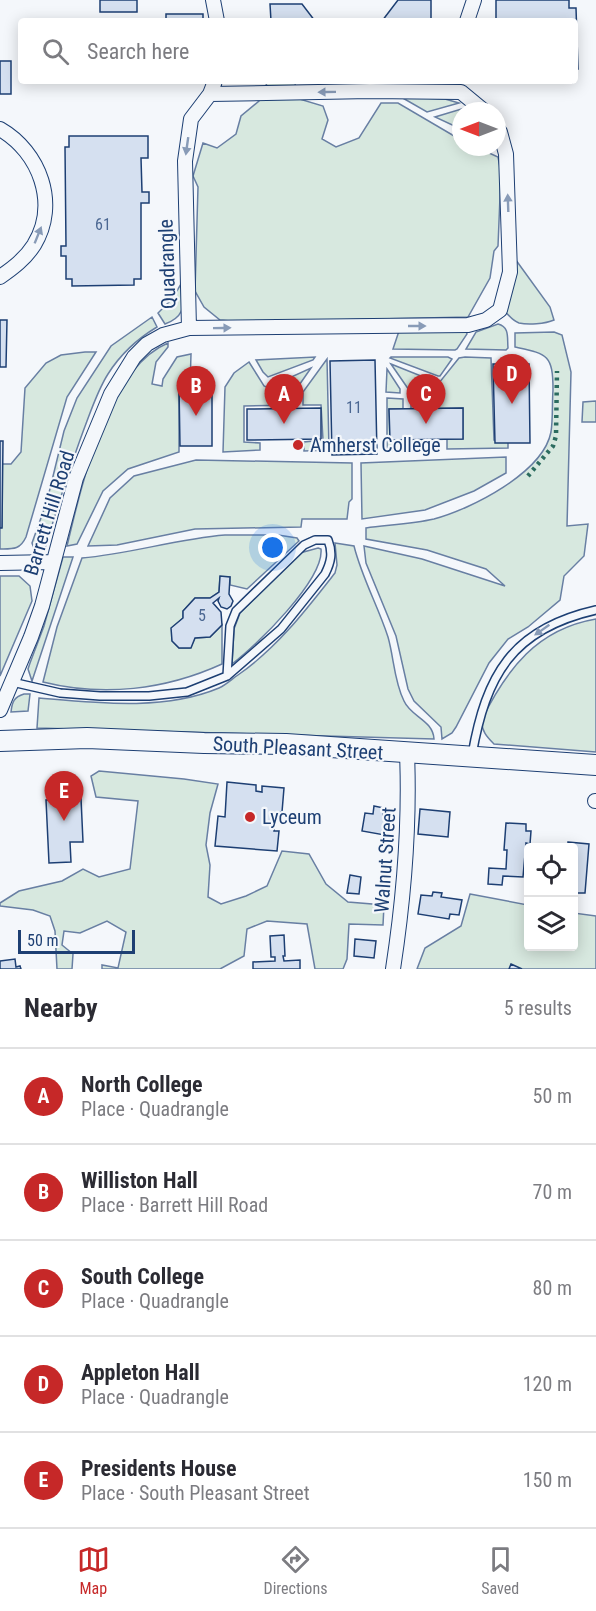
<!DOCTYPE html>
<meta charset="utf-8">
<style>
:root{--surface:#fff;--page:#f2f2f3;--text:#2b2b33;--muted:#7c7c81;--line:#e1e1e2;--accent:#c62828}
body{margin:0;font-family:"Roboto Condensed",sans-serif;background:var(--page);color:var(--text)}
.controls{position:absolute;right:18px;bottom:18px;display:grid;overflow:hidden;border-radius:6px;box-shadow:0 3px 15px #0003}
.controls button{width:54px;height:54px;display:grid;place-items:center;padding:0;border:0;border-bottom:2px solid var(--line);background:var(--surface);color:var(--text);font:30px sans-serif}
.compass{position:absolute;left:452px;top:102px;width:54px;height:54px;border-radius:50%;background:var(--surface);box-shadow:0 3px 15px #0003;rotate:270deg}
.scale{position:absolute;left:18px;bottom:15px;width:117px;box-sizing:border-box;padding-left:6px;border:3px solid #1d3f73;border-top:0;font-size:16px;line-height:21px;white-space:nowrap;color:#1d3f73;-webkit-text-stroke:4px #f4f7fb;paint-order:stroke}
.you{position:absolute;left:273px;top:548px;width:21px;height:21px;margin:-15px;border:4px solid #fff;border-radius:50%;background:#1a73e8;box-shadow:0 0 0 9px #1a73e833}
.badge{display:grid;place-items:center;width:39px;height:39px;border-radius:50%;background:var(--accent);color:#fff;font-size:20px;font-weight:700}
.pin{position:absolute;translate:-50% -50px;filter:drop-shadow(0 2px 3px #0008)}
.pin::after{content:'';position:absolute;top:32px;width:21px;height:18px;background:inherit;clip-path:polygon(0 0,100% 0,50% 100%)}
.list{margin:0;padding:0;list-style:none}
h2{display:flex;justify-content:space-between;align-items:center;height:78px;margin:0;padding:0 24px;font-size:26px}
h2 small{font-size:20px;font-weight:400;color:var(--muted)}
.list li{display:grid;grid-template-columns:39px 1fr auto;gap:18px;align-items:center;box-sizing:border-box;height:96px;padding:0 24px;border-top:2px solid var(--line)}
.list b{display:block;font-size:22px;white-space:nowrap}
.list p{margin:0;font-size:20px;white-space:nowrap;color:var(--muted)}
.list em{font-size:20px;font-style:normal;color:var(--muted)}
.icon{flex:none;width:33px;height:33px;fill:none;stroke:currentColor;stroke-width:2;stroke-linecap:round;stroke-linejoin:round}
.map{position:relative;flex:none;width:596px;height:969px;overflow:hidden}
.search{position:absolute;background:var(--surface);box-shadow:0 3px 15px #0003;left:18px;right:18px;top:18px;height:66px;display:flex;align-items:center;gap:15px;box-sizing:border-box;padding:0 21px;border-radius:6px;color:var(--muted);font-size:22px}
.sheet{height:558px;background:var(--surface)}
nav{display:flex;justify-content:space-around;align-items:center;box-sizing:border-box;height:84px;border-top:2px solid var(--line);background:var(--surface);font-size:16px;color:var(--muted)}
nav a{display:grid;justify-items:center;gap:3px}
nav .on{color:var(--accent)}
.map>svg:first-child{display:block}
.green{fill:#d7e8df;stroke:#687fa3;stroke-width:1.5}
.building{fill:#d5e0f0;stroke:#1d3f73;stroke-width:1.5}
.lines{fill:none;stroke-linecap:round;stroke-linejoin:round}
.lane-casing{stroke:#1d3f73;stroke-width:10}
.street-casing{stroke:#1d3f73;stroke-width:16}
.secondary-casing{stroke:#1d3f73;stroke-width:22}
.lane{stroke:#f4f7fb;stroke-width:7}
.street{stroke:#f4f7fb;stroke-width:14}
.secondary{stroke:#f4f7fb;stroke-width:20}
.hedge{stroke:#2c6c60;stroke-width:4.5;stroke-dasharray:3 4.5;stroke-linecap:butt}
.oneway{fill:#889bb7}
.poi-dot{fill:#c62828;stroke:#f4f7fb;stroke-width:2}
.labels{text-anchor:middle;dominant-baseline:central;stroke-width:4.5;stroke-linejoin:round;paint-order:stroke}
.number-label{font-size:16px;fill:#4b6792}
.street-label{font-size:20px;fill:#1d3f73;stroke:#f4f7fb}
.poi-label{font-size:20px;fill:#1d3f73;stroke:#f4f7fb;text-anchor:start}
</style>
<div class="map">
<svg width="596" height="969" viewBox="0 0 596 969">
<rect width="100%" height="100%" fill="#f4f7fb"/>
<path class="green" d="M 266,81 L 295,81 L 296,98 L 323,106 L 328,120 L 322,139 L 336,147 L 359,138 L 381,103 L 398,103 L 461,140 L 461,147 L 476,147 L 498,157 L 501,172 L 498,246 L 494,251 L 490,278 L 468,317 L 241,322 L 220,320 L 204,307 L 195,291 L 198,187 L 193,176 L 203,143 L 217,148 L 236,134 L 241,116 L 259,101 L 267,83 Z
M 401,97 L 445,99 L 459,103 L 427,112 Z
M 468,107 L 472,111 L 461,111 L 461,129 L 435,117 Z
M 513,256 L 550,307 L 554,320 C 545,324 528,325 519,323 C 513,321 508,315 504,310 Z
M 181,284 L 183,285 C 183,306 186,316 165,324 L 158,313 L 172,299 Z
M 152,317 L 157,327 C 137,339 120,355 108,374 C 99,388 93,405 87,421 C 71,463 58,505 45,548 L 34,549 L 32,543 L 47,501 L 64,431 L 77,398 L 111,346 Z
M 498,324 C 510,327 507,338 508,348 L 506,350 L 466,349 L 476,332 Z
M 399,331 L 466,331 L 467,334 L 457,349 L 455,350 L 393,349 Z
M 554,332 L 562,335 L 571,372 L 567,526 L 588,524 L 584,556 L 564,576 L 560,600 L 528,627 L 508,639 L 489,663 L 456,727 L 452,733 L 442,739 L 441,727 L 414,701 L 408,689 L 396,636 L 366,563 L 364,546 L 422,559 L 505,586 L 486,569 L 427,550 L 366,539 L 366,528 C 388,525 412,524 434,519 C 471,509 543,473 551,432 C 553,419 552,403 553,390 C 553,354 547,354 515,347 L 515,333 Z
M 168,343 L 168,347 L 156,362 L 152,384 L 162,386 L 163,379 L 177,357 L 191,354 L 190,387 L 179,387 L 179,452 L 128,469 L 103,491 L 77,544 L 67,546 C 81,488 107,368 168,343 Z
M 85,352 L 96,352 L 67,397 L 26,537 C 20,550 13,549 0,549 L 0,528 L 2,527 L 2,464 L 11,464 L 21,452 L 25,388 L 46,363 L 61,355 Z
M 315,357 L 313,360 L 268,377 L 263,372 L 256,360 Z
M 391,357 L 448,357 L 452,359 L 440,376 L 438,376 L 390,358 Z
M 465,357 L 491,358 L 494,440 L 508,440 L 508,448 L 447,449 L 447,439 L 463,439 L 463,408 L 411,409 L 411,397 L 439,383 L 459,358 Z
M 327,359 L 329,450 L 304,451 L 304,442 L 323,440 L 321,405 L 303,405 L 303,392 Z
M 249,362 L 264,386 L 295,399 L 295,405 L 244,406 L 244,442 L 260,443 L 260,450 L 223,452 L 225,387 L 234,373 Z
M 391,364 L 431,380 L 431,382 L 409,390 Z
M 311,368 L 295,391 L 278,383 Z
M 387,369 L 400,389 L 400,393 L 386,392 Z
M 387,398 L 403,399 L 403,409 L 389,409 L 390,439 L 402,440 L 402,450 L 387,451 Z
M 596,401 L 596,422 L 582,422 L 583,402 Z
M 506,457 L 506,473 L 474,491 L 425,510 L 362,519 L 361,463 Z
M 196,460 L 352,463 L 352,499 L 349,502 L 347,519 L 302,519 L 301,527 L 195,529 L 117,545 L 88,546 L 110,498 L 134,476 Z
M 225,535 L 278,535 L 297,538 L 299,541 L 247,589 L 230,585 L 230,577 L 220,577 L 219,592 L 210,598 L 195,598 L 183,611 L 183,618 L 172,628 L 172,641 L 179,648 L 190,648 L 195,638 L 210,637 L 222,625 L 222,664 C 165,690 103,697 43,682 L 57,627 L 82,558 C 130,554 176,539 225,535 Z
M 335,543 L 354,546 C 362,578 378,606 388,637 C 394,658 394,681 404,701 C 411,717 433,720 434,739 L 37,728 L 39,698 C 97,703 164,711 219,688 C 226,685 232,679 238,675 C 277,648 306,610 335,573 L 337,565 Z
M 318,548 L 321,549 C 324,580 256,646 232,664 L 234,629 L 240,613 L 300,553 Z
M 63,557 L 73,557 L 32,681 L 28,669 L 30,663 L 44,626 Z
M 0,576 L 19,576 L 30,586 L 32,601 L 0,676 Z
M 596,619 L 596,752 L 494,744 C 487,737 481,731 482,719 C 507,669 537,629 596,619 Z
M 24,694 L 30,694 L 28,711 L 11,712 C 12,702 14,697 24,694 Z
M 99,771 L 184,779 L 218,784 L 210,813 L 206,845 L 210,865 L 208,897 L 221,904 L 246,896 L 267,886 L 282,851 L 309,854 L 326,884 L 348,902 L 384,905 L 383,925 L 349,924 L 347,959 L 343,969 L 315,969 L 307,924 L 267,921 L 247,929 L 244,956 L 220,969 L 102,969 L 102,965 L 118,968 L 126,932 L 107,921 L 80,933 L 64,931 L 62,945 L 73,954 L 72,969 L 57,969 L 55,931 L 50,916 L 33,910 L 0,906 L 0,903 L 19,891 L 62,881 L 83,869 L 99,877 L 130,869 L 138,801 L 96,797 L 91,776 Z
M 470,894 L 528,905 L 528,946 L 574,946 L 574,913 L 596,916 L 596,969 L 417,969 L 425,948 L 461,926 Z"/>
<path class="building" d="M 100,0 L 137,0 L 137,12 L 100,12 Z
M 398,0 L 431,0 L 431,21 L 382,21 Z
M 496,0 L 569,0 L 569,8 L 576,8 L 578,69 L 575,69 L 575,21 L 496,21 Z
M 270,4 L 302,4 L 315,21 L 271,21 Z
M 166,14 L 203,14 L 203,21 L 166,21 Z
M 0,61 L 11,61 L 11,94 L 0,94 Z
M 494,81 L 572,81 L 572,83 L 494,83 Z
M 69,136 L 148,136 L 148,158 L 141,158 L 142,192 L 149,192 L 149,203 L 141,203 L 141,279 L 134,279 L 134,285 L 72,286 L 72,279 L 66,279 L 66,256 L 61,256 L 61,246 L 66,246 L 65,147 L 69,147 Z
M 0,320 L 7,320 L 6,367 L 0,367 Z
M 375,360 L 377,454 L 332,455 L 330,361 Z
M 493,364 L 529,364 L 530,443 L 495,443 Z
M 212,386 L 212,446 L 180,446 L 179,387 Z
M 321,408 L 321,439 L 247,440 L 247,409 Z
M 463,408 L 463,439 L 390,440 L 389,409 Z
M 0,441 L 3,441 L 2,528 L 0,528 Z
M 220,576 L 230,577 L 229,594 L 233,601 L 231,606 L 227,609 L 221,607 L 218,601 L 219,598 L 213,603 L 221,612 L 222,625 L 210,637 L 195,638 L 191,648 L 179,648 L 172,641 L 171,628 L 183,618 L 183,611 L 195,598 L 210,598 L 219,592 Z
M 227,782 L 256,785 L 256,791 L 262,792 L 262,786 L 284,788 L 282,812 L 276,812 L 274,831 L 279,831 L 277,851 L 215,846 L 218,816 L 225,817 Z
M 81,798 L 83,842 L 70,842 L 71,862 L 49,863 L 46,800 Z
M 374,806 L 384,808 L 383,816 L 393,817 L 390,836 L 362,831 L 365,813 L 373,814 Z
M 420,809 L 450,812 L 448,837 L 418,834 Z
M 506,823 L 526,824 L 526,831 L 531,831 L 530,844 L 526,843 L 523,877 L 503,876 L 502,885 L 488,884 L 489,868 L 506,869 L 507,850 L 504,850 Z
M 568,842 L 589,844 L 585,893 L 574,893 L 574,848 L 568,848 Z
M 350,875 L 361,877 L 359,894 L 347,893 Z
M 433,892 L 442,893 L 441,897 L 462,900 L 459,915 L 450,914 L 449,919 L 418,914 L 421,895 L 432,896 Z
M 284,935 L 285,956 L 283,956 L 284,961 L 300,960 L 300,969 L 253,969 L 253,962 L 275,961 L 275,957 L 271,957 L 270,936 Z
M 355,939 L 376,941 L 374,958 L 354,956 Z
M 15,959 L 16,967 L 20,966 L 21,969 L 0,969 L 0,961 Z
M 511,964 L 522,969 L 509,969 Z"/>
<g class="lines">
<defs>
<path id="lane" d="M 12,682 L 60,693 L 100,696 L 149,696 L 187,692 L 227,676 L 281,629 L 325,574 C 331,562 333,553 328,540 L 315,540 L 304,545 L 236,611 L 230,626 L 227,676
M 472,755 C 486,675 512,629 596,610"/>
<path id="street" d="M 213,0 L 217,21
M 467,21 L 474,0
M 215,81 L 210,94 L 191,119 L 185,161 L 189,328 L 468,325 L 486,320 L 500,310 L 510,272 L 506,154 L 500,132 L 497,128
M 210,94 L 370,91 L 461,92 L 484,111
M 0,129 C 40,152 59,204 34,245 C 25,259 13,268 0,277
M 0,563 L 53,562
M 0,710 L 31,637 L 42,606 L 76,478 L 111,394 L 134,357 L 147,344 L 163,335 L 189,328
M 595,801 L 596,801
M 393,969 C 404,897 410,826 407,753"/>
<path id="secondary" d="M 0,741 L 87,738 L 204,743 L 286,744 L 596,765"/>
</defs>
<use href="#lane" class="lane-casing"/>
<use href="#street" class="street-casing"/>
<use href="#secondary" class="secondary-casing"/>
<use href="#lane" class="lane"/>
<use href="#street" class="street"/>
<use href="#secondary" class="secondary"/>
<path class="hedge" d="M 528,476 L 553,446 L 556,436 L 557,371"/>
</g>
<defs><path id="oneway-solid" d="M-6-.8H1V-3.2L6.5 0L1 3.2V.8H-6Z" transform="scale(1.5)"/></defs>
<g class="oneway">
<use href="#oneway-solid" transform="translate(327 92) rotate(179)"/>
<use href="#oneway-solid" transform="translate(187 146) rotate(98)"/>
<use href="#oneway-solid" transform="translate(508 203) rotate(-92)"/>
<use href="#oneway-solid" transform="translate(38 235) rotate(-68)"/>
<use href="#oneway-solid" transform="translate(417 326)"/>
<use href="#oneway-solid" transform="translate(222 328) rotate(-1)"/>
<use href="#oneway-solid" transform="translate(542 630) rotate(145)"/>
</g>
<g class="poi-dot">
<circle cx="298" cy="445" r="6"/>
<circle cx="250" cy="817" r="6"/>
</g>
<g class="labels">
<g class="number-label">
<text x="103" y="224">61</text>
<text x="354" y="407">11</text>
<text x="202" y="615">5</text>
</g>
<g class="street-label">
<text transform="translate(167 264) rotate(-92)">Quadrangle</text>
<text transform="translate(49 513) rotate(-73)">Barrett Hill Road</text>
<text transform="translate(298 748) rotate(3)">South Pleasant Street</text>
<text transform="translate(385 860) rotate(-86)">Walnut Street</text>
</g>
<g class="poi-label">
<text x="310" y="445">Amherst College</text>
<text x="262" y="817">Lyceum</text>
</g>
</g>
</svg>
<div class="controls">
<button><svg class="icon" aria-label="locate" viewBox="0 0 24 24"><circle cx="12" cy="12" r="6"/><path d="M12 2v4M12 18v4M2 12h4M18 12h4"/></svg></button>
<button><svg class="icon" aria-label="layers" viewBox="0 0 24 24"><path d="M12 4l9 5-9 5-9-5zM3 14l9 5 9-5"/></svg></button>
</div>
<svg class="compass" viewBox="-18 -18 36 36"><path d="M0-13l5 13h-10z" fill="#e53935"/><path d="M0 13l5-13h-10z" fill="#7c7c81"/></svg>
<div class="scale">50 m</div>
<div class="you"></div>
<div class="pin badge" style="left:284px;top:424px">A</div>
<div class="pin badge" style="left:196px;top:416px">B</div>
<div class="pin badge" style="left:426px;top:424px">C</div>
<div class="pin badge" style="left:512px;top:404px">D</div>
<div class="pin badge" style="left:64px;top:821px">E</div>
<div class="search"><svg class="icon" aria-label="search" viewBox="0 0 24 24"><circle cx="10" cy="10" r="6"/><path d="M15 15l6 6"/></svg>Search here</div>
</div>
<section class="sheet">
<h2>Nearby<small>5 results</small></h2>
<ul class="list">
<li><span class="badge">A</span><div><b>North College</b><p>Place · Quadrangle</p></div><em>50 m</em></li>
<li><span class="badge">B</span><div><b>Williston Hall</b><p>Place · Barrett Hill Road</p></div><em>70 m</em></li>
<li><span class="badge">C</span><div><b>South College</b><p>Place · Quadrangle</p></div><em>80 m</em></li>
<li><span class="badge">D</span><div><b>Appleton Hall</b><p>Place · Quadrangle</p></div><em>120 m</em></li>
<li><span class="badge">E</span><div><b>Presidents House</b><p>Place · South Pleasant Street</p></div><em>150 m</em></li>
</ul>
</section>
<nav>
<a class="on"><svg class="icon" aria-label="map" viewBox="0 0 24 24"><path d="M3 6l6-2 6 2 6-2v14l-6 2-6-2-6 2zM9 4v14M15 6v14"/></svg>Map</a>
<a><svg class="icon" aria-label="directions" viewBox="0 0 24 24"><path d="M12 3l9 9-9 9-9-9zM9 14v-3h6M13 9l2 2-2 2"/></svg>Directions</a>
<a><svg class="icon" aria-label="saved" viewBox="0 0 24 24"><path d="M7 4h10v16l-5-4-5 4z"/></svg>Saved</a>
</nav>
